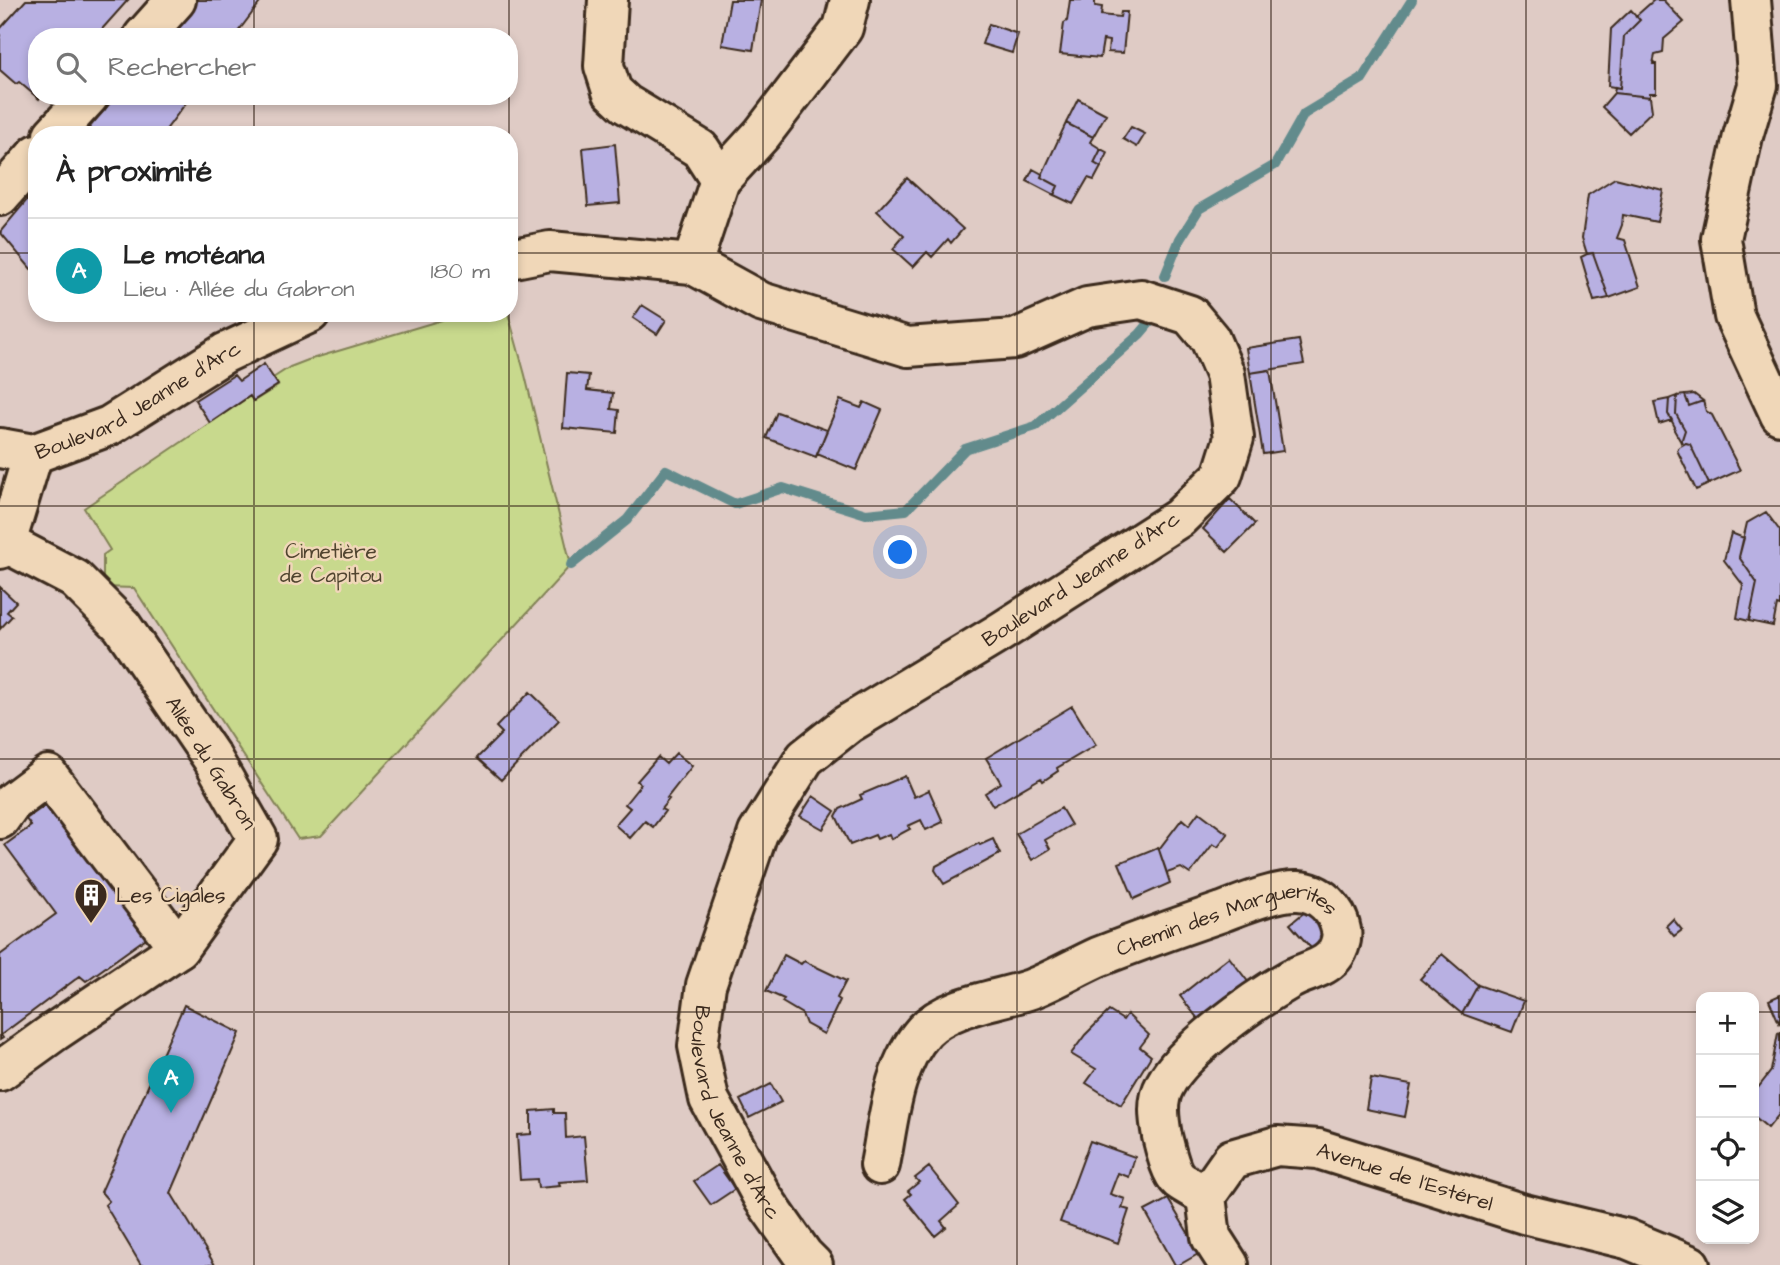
<!DOCTYPE html>
<html lang="fr">
<meta charset="utf-8">
<style>
:root{--surface:#fff;--page:#f2f2f2;--text:#222;--muted:#767676;--line:#e0e0e0;--accent:#3b2a1e}
body{margin:0;font-family:"Architects Daughter",sans-serif;background:var(--page);color:var(--text)}
.controls{position:absolute;right:21px;bottom:21px;display:grid;overflow:hidden;border-radius:14px;box-shadow:0 4px 10px #0003}
.controls button{width:63px;height:63px;display:grid;place-items:center;padding:0;border:0;border-bottom:2px solid var(--line);background:var(--surface);color:var(--text);font:35px sans-serif}
.you{position:absolute;left:901px;top:553px;width:24px;height:24px;margin:-18px;border:5px solid #fff;border-radius:50%;background:#1a73e8;box-shadow:0 0 0 10px #1a73e833}
.badge{display:grid;place-items:center;width:46px;height:46px;border-radius:50%;background:var(--accent);color:#fff;font-size:23px;font-weight:700}
.pin{position:absolute;translate:-50% -58px;filter:drop-shadow(0 2px 4px #0008)}
.pin::after{content:'';position:absolute;top:37px;width:24px;height:21px;background:inherit;clip-path:polygon(0 0,100% 0,50% 100%)}
.list{margin:0;padding:0;list-style:none}
h2{display:flex;justify-content:space-between;align-items:center;height:91px;margin:0;padding:0 28px;font-size:30px}
h2 small{font-size:23px;font-weight:400;color:var(--muted)}
.list li{display:grid;grid-template-columns:46px 1fr auto;gap:21px;align-items:center;box-sizing:border-box;height:105px;padding:0 28px;border-top:2px solid var(--line)}
.list b{display:block;font-size:26px;white-space:nowrap}
.list p{margin:0;font-size:23px;white-space:nowrap;color:var(--muted)}
.list em{font-size:23px;font-style:normal;color:var(--muted)}
.icon{flex:none;width:38px;height:38px;fill:none;stroke:currentColor;stroke-width:2;stroke-linecap:round;stroke-linejoin:round}
.map{position:relative;flex:none;width:1780px;height:1265px;overflow:hidden}
.search{position:absolute;background:var(--surface);box-shadow:0 4px 10px #0003;left:28px;top:28px;width:490px;height:77px;display:flex;align-items:center;gap:18px;box-sizing:border-box;padding:0 24px;border-radius:28px;color:var(--muted);font-size:26px}
.panel{position:absolute;background:var(--surface);box-shadow:0 4px 10px #0003;left:28px;top:126px;width:490px;height:196px;border-radius:28px}
.map>svg:first-child{display:block}
.green{fill:#c8d98d;stroke:#828256;stroke-width:2}
.lines{fill:none;stroke-linecap:round;stroke-linejoin:round}
.stream{stroke:#628b8c;stroke-width:10}
.building{fill:#b8b0e2;stroke:#3b2a1e;stroke-width:2}
.minor-casing{stroke:#3b2a1e;stroke-width:44}
.minor{stroke:#f0d7b8;stroke-width:38}
.grid{fill:none;stroke:#3b2a1e;stroke-width:2;stroke-opacity:0.55}
.labels{text-anchor:middle;dominant-baseline:central;stroke-width:5;stroke-linejoin:round;paint-order:stroke}
.street-label{font-size:21px;fill:#3b2a1e;stroke:#f0d7b8}
.park-label{font-size:21px;fill:#50442f;stroke:#f0d7b8}
.poi-label{font-size:21px;fill:#3b2a1e;stroke:#f0d7b8;text-anchor:start}
</style>
<div class="map">
<svg width="1780" height="1265" viewBox="0 0 1780 1265">
<rect width="100%" height="100%" fill="#dfcbc5"/>
<filter id="ink" filterUnits="userSpaceOnUse"><feTurbulence type="fractalNoise" baseFrequency=".0143" numOctaves="2"/><feDisplacementMap in="SourceGraphic" scale="14" xChannelSelector="R" yChannelSelector="G"/><feConvolveMatrix kernelMatrix="1 2 1 2 8 2 1 2 1" color-interpolation-filters="sRGB"/></filter>
<g filter="url(#ink)">
<path class="green" d="M 465,313 L 508,313 L 525,375 L 571,565 L 321,836 L 298,839 L 134,588 L 103,587 L 103,555 L 110,550 L 84,508 L 250,396 L 254,401 L 278,386 L 273,378 L 290,367 L 308,360 Z"/>
<g class="lines">
<path class="stream" d="M 1165,276 L 1180,239 L 1199,209 L 1275,165 L 1304,114 L 1362,79 L 1412,0
M 571,565 L 627,520 L 666,470 L 735,504 L 783,488 L 866,514 L 906,510 L 965,449 L 1036,426 L 1140,334 L 1151,321"/>
</g>
<path class="building" d="M 26,0 L 128,0 L 95,37 L 37,37 L 37,96 L 41,96 L 39,99 L 19,82 L 16,84 L 0,70 L 0,29 Z
M 198,0 L 262,0 L 234,37 L 167,37 Z
M 730,0 L 761,0 L 753,50 L 722,45 Z
M 1070,0 L 1095,0 L 1095,6 L 1102,7 L 1101,15 L 1120,17 L 1121,12 L 1127,12 L 1123,53 L 1108,52 L 1109,41 L 1103,40 L 1100,58 L 1060,54 L 1064,23 L 1067,21 Z
M 1654,0 L 1663,0 L 1684,22 L 1664,39 L 1663,53 L 1655,55 L 1653,64 L 1656,64 L 1656,93 L 1650,93 L 1650,97 L 1614,93 L 1615,87 L 1620,88 L 1624,36 L 1640,20 L 1636,16 Z
M 1631,10 L 1640,20 L 1624,36 L 1620,88 L 1608,86 L 1611,29 Z
M 989,24 L 1018,34 L 1012,53 L 982,44 Z
M 1614,93 L 1650,97 L 1652,111 L 1629,133 L 1602,107 Z
M 116,96 L 191,96 L 162,135 L 83,135 Z
M 1078,99 L 1106,114 L 1093,137 L 1066,123 Z
M 1066,123 L 1093,137 L 1090,142 L 1101,149 L 1094,163 L 1101,167 L 1094,180 L 1088,178 L 1073,204 L 1054,195 L 1058,186 L 1041,177 Z
M 1131,127 L 1145,134 L 1137,147 L 1123,139 Z
M 615,144 L 620,203 L 588,206 L 583,148 Z
M 1101,149 L 1108,153 L 1101,167 L 1094,163 Z
M 1033,169 L 1042,174 L 1041,177 L 1058,186 L 1054,195 L 1027,181 Z
M 907,178 L 963,229 L 951,243 L 948,239 L 932,257 L 927,252 L 913,267 L 893,249 L 904,236 L 877,211 Z
M 1615,178 L 1663,190 L 1657,222 L 1623,215 L 1622,225 L 1617,238 L 1625,240 L 1640,287 L 1609,298 L 1593,253 L 1587,254 L 1582,238 L 1588,195 Z
M 37,188 L 37,272 L 31,269 L 0,232 Z
M 1593,253 L 1609,298 L 1594,301 L 1581,257 L 1587,254 Z
M 642,305 L 666,320 L 657,334 L 633,318 Z
M 1299,340 L 1304,364 L 1250,373 L 1246,348 Z
M 264,364 L 278,385 L 253,401 L 250,396 L 210,423 L 195,400 L 234,375 L 239,381 Z
M 1270,370 L 1283,451 L 1263,454 L 1250,373 Z
M 567,373 L 589,375 L 587,390 L 613,393 L 611,409 L 619,410 L 617,433 L 563,428 Z
M 1694,394 L 1703,401 L 1689,406 L 1685,395 Z
M 1685,395 L 1689,406 L 1703,401 L 1706,411 L 1712,415 L 1740,470 L 1709,484 L 1690,444 L 1681,442 L 1685,430 L 1676,414 L 1677,396 Z
M 1677,396 L 1676,414 L 1685,430 L 1681,442 L 1674,430 L 1675,427 L 1668,414 L 1669,399 Z
M 1669,399 L 1668,414 L 1672,420 L 1659,424 L 1654,402 Z
M 840,400 L 861,408 L 864,402 L 882,410 L 856,470 L 817,454 Z
M 777,412 L 827,430 L 816,457 L 766,438 Z
M 1686,443 L 1690,444 L 1709,484 L 1696,490 L 1677,450 L 1679,447 Z
M 1230,499 L 1255,524 L 1227,552 L 1203,529 Z
M 1766,512 L 1780,531 L 1780,606 L 1777,605 L 1773,626 L 1749,621 L 1757,583 L 1739,557 L 1747,523 Z
M 1731,533 L 1744,538 L 1739,557 L 1757,583 L 1749,621 L 1737,618 L 1743,585 L 1724,560 Z
M 0,587 L 16,602 L 7,612 L 12,616 L 0,629 Z
M 530,692 L 559,720 L 501,780 L 477,758 L 502,733 L 496,727 Z
M 1072,706 L 1096,745 L 1057,768 L 1058,771 L 1043,781 L 1041,778 L 993,806 L 985,793 L 1001,783 L 986,758 Z
M 676,753 L 692,766 L 667,798 L 669,799 L 661,809 L 665,811 L 653,827 L 645,821 L 630,838 L 615,825 L 630,808 L 625,804 L 641,784 L 637,781 L 658,757 L 666,764 Z
M 905,776 L 914,797 L 929,790 L 943,822 L 926,830 L 921,820 L 908,826 L 910,829 L 891,839 L 889,834 L 877,839 L 875,835 L 850,845 L 836,816 L 840,809 L 862,799 L 860,795 Z
M 813,796 L 835,811 L 823,829 L 800,816 Z
M 50,802 L 149,936 L 86,981 L 80,976 L 1,1035 L 3,1038 L 0,1040 L 0,955 L 56,914 L 5,845 L 31,826 L 26,819 Z
M 1061,808 L 1071,825 L 1045,840 L 1050,849 L 1032,860 L 1016,834 Z
M 1199,812 L 1228,834 L 1218,847 L 1213,844 L 1190,874 L 1181,868 L 1167,873 L 1158,847 L 1159,849 L 1182,819 L 1189,825 Z
M 993,839 L 1000,854 L 944,884 L 935,870 L 936,866 L 979,843 L 980,845 Z
M 1158,847 L 1170,883 L 1134,899 L 1119,863 Z
M 1306,911 L 1333,941 L 1317,955 L 1290,924 Z
M 1673,919 L 1682,930 L 1674,936 L 1666,926 Z
M 1442,954 L 1478,985 L 1462,1014 L 1420,979 Z
M 784,955 L 801,964 L 804,961 L 846,981 L 837,998 L 840,1000 L 824,1034 L 806,1024 L 802,1014 L 782,1002 L 784,999 L 766,991 Z
M 1229,957 L 1249,983 L 1199,1020 L 1180,996 Z
M 1478,985 L 1524,1001 L 1512,1032 L 1462,1014 Z
M 1780,995 L 1780,1025 L 1769,1000 Z
M 184,1005 L 240,1033 L 171,1193 L 215,1265 L 141,1265 L 105,1205 L 109,1201 L 101,1192 Z
M 1109,1011 L 1123,1020 L 1127,1014 L 1149,1035 L 1140,1047 L 1151,1056 L 1121,1105 L 1086,1083 L 1096,1069 L 1071,1054 L 1085,1035 Z
M 1780,1032 L 1780,1113 L 1768,1128 L 1754,1116 L 1754,1093 L 1771,1071 L 1778,1033 Z
M 1371,1078 L 1411,1085 L 1405,1117 L 1366,1109 Z
M 771,1084 L 781,1102 L 749,1118 L 740,1100 Z
M 554,1109 L 554,1113 L 565,1113 L 566,1138 L 584,1136 L 588,1180 L 559,1182 L 560,1186 L 538,1188 L 537,1179 L 520,1180 L 517,1135 L 531,1134 L 531,1111 Z
M 1090,1141 L 1135,1157 L 1129,1177 L 1118,1173 L 1110,1194 L 1125,1199 L 1122,1208 L 1129,1210 L 1118,1243 L 1060,1222 Z
M 718,1165 L 735,1189 L 711,1205 L 694,1181 Z
M 929,1167 L 959,1205 L 941,1221 L 946,1227 L 935,1236 L 905,1199 L 911,1194 L 908,1191 L 919,1182 L 915,1178 Z
M 1168,1199 L 1200,1253 L 1179,1265 L 1175,1265 L 1145,1211 Z"/>
<g class="lines">
<defs>
<g id="minor">
<path d="M 608,0 L 604,66 L 612,91 L 626,104 L 700,149 L 720,180 L 692,264"/>
<path d="M 1751,0 L 1758,85 L 1743,136 L 1721,239 L 1734,316 L 1780,415"/>
<path d="M 143,37 L 176,0"/>
<path d="M 53,135 L 89,96"/>
<path d="M 720,180 L 762,134 L 843,28 L 850,0"/>
<path d="M 0,196 L 37,154"/>
<path id="s1" d="M 509,259 L 550,251 L 692,264 L 761,302 L 908,347 L 1015,339 L 1087,307 L 1141,299 L 1190,315 L 1210,339 L 1225,374 L 1234,438 L 1222,476 L 1179,518 L 999,633 L 848,724 L 805,758 L 758,833 L 706,985 L 698,1046 L 709,1099 L 763,1198 L 803,1255 L 813,1265"/>
<path id="s2" d="M 0,448 L 33,454 L 109,426 L 225,353 L 310,313"/>
<path d="M 0,549 L 6,543 L 33,454"/>
<path d="M 0,819 L 12,802 L 48,775 L 179,948"/>
<path d="M 0,1071 L 54,1032 L 179,948 L 258,839 L 212,758 L 122,626 L 75,579 L 6,543"/>
<path id="s3" d="M 880,1165 C 889,1119 892,1067 924,1031 C 948,1005 1000,1000 1031,989 C 1054,980 1076,967 1098,957 C 1139,941 1181,926 1222,912 C 1243,904 1276,890 1298,891 C 1320,892 1337,909 1341,930 C 1343,939 1338,953 1331,959 C 1320,970 1302,972 1289,980 C 1254,1000 1183,1050 1165,1085 C 1156,1101 1159,1119 1162,1136 C 1165,1147 1170,1172 1179,1180 C 1187,1186 1198,1191 1206,1196"/>
<path id="s4" d="M 1229,1265 L 1211,1237 L 1206,1196 L 1232,1159 L 1277,1146 L 1318,1149 L 1524,1214 L 1627,1239 L 1690,1265"/>
</g>
</defs>
<use href="#minor" class="minor-casing"/>
<use href="#minor" class="minor"/>
</g>
</g>
<path class="grid" d="M 254,0 L 254,37M 509,0 L 509,37M 763,0 L 763,1265M 1017,0 L 1017,1265M 1271,0 L 1271,1265M 1526,0 L 1526,1265M 254,96 L 254,135M 509,96 L 509,135M 0,253 L 37,253M 509,253 L 1780,253M 254,313 L 254,1265M 509,313 L 509,1265M 0,506 L 1780,506M 0,759 L 1780,759M 0,1012 L 1701,1012M 1754,1012 L 1780,1012"/>
<defs>
<symbol id="building-pin" viewBox="-11 -11 22 30"><path d="M0 17L-7.5 6A9.5 9.5 0 1 1 7.5 6Z" fill="#3b2a1e" stroke="#f0d7b8"/><path d="M-4-6H4V6H1V3H-1V6H-4ZM-2.5-4.3h1.7v1.8h-1.7ZM.8-4.3h1.7v1.8H.8ZM-2.5-1h1.7V.8h-1.7ZM.8-1h1.7V.8H.8Z" fill="#fff"/></symbol>
</defs>
<g fill-rule="evenodd">
<use href="#building-pin" x="72" y="876" width="38" height="52"/>
</g>
<g class="labels">
<g class="street-label">
<text stroke="none"><textPath href="#s2" startOffset="152">Boulevard Jeanne d'Arc</textPath></text>
<text transform="translate(1081 579) rotate(-33)">Boulevard Jeanne d'Arc</text>
<text transform="translate(211 763) rotate(58)">Allée du Gabron</text>
<text stroke="none"><textPath href="#s3" startOffset="471">Chemin des Marguerites</textPath></text>
<text stroke="none"><textPath href="#s1" startOffset="1773">Boulevard Jeanne d'Arc</textPath></text>
<text stroke="none"><textPath href="#s4" startOffset="299">Avenue de l'Estérel</textPath></text>
</g>
<g class="park-label">
<text x="331" y="551">Cimetière<tspan x="331" dy="24">de Capitou</tspan></text>
</g>
<g class="poi-label">
<text x="116" y="895">Les Cigales</text>
</g>
</g>
</svg>
<div class="controls">
<button>+</button>
<button>−</button>
<button><svg class="icon" aria-label="locate" viewBox="0 0 24 24"><circle cx="12" cy="12" r="6"/><path d="M12 2v4M12 18v4M2 12h4M18 12h4"/></svg></button>
<button><svg class="icon" aria-label="layers" viewBox="0 0 24 24"><path d="M12 4l9 5-9 5-9-5zM3 14l9 5 9-5"/></svg></button>
</div>
<div class="you"></div>
<div class="pin badge" style="left:171px;top:1113px;background:#0f9aa8">A</div>
<div class="search"><svg class="icon" aria-label="search" viewBox="0 0 24 24"><circle cx="10" cy="10" r="6"/><path d="M15 15l6 6"/></svg>Rechercher</div>
<section class="panel">
<h2>À proximité<small></small></h2>
<ul class="list">
<li><span class="badge" style="background:#0f9aa8">A</span><div><b>Le motéana</b><p>Lieu · Allée du Gabron</p></div><em>180 m</em></li>
</ul>
</section>
</div>
